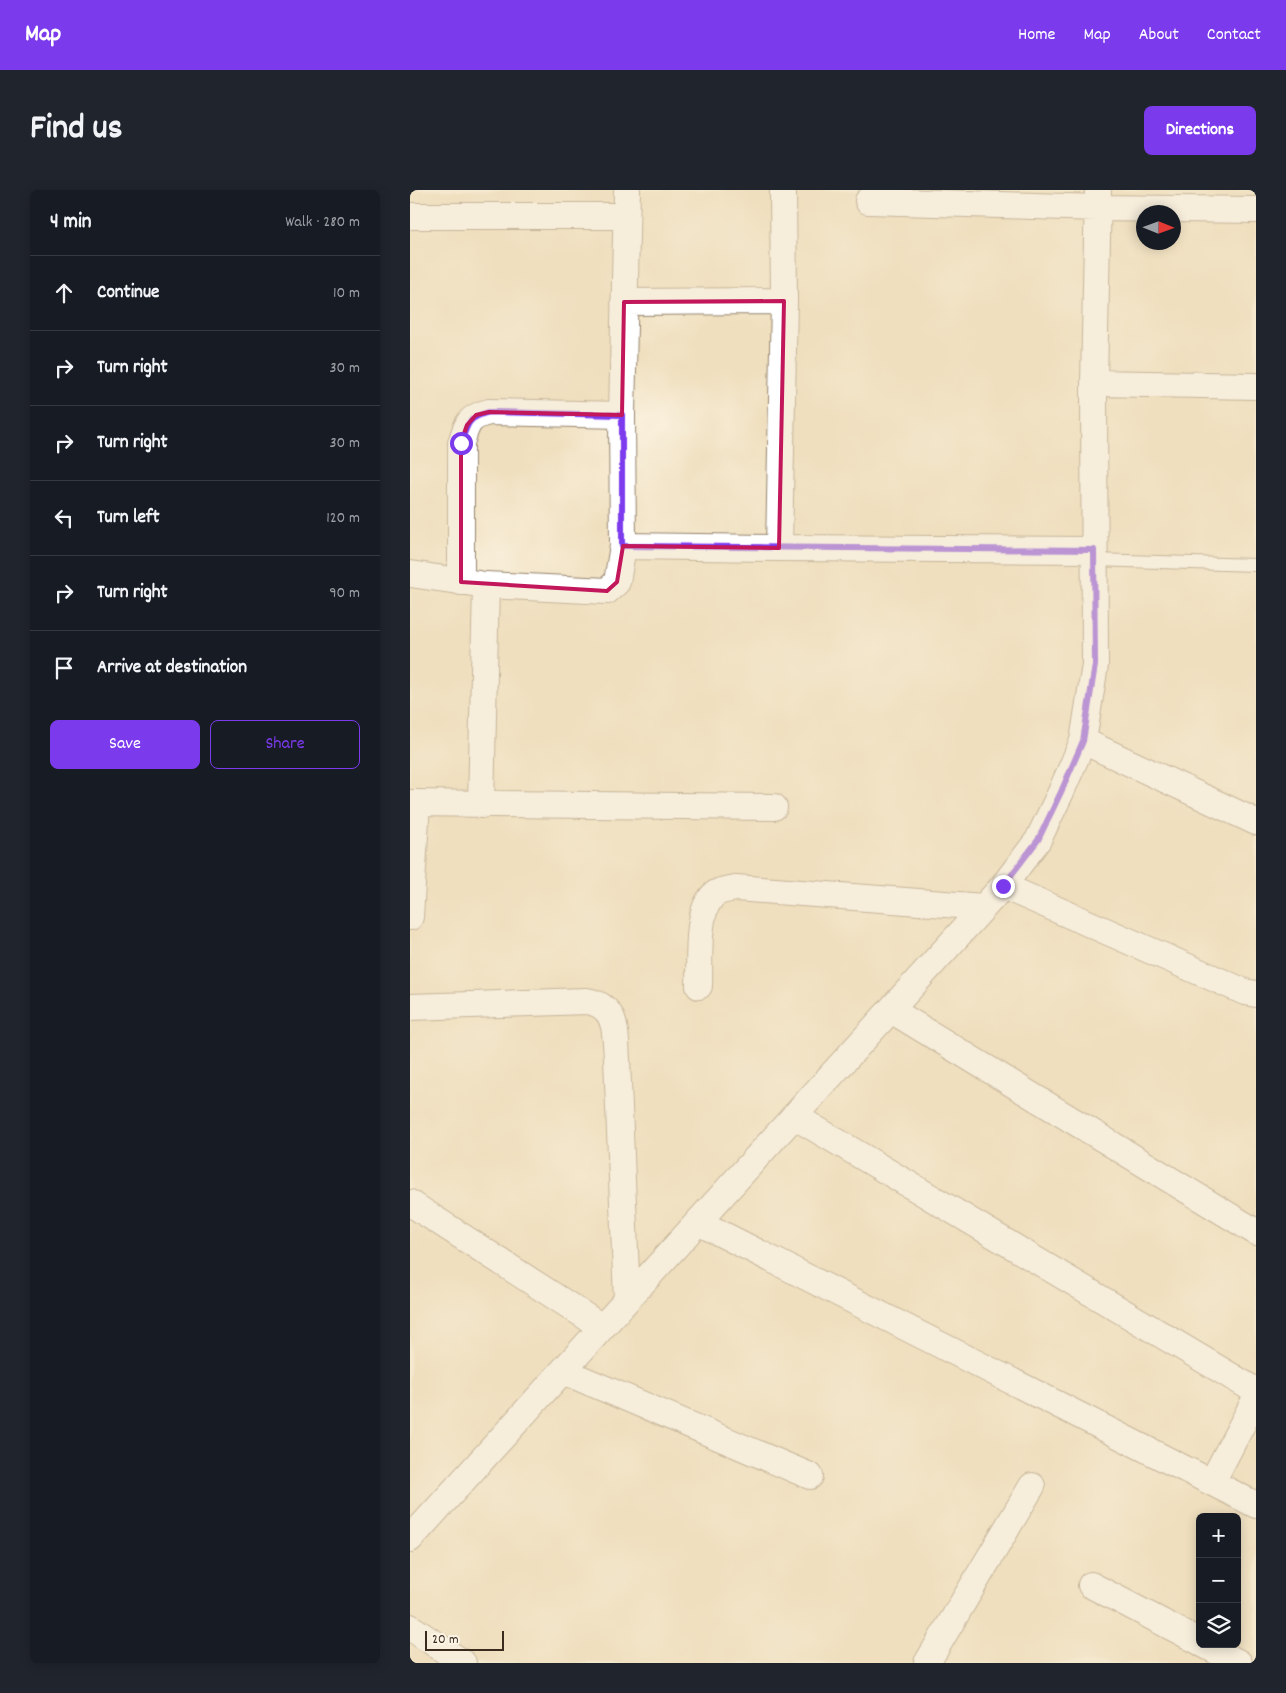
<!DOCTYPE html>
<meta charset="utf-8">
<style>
:root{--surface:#171b24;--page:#20242c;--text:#f1f3f6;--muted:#9ea1a6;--line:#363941;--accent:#7c3aed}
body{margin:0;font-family:Dekko,sans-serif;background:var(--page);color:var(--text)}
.controls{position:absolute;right:15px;bottom:15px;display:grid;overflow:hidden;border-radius:8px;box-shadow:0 2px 12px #0003}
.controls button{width:45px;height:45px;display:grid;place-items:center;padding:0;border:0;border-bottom:1px solid var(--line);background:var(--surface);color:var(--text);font:25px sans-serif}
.compass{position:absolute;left:726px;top:15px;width:45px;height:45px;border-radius:50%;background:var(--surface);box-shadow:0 2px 12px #0003;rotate:91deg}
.scale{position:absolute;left:15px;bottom:12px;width:79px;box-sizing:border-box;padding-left:5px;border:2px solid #3b2a1e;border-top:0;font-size:14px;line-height:18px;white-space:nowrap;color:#3b2a1e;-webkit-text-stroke:4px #fcf5e5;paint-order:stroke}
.stop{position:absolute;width:15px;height:15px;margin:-11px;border:4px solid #7c3aed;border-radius:50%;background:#fff}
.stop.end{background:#7c3aed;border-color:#fff;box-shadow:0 1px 5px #0008}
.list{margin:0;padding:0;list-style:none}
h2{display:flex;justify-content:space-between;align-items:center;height:65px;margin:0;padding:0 20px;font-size:21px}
h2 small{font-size:16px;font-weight:400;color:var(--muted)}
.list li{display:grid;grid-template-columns:32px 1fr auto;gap:15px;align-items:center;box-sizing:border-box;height:75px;padding:0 20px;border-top:1px solid var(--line)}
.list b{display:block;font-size:19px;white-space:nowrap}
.list em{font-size:16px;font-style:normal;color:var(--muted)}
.actions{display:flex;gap:10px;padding:15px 20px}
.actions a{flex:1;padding:11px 0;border:1px solid var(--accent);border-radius:8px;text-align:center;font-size:18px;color:var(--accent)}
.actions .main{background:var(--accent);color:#fff}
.icon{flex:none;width:28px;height:28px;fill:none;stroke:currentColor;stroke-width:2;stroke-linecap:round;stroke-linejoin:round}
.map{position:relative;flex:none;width:846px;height:1473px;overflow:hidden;border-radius:8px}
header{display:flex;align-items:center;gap:30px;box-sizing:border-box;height:70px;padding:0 25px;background:var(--accent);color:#fff}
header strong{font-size:24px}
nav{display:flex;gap:28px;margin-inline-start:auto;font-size:18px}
.intro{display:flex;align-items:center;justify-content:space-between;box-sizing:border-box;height:120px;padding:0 30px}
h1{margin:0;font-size:35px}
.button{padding:12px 22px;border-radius:8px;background:var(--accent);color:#fff;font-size:18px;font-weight:700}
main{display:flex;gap:30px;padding:0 30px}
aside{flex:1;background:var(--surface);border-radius:8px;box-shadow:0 2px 12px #0003}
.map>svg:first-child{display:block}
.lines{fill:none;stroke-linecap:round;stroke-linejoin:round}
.lane-casing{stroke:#95846e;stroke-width:14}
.street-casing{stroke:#95846e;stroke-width:28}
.lane{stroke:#fff;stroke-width:12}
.street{stroke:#fff;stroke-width:26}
.route{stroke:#7c3aed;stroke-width:6}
.marked{fill:none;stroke:#c2185b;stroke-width:4;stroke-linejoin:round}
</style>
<header>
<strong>Map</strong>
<nav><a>Home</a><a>Map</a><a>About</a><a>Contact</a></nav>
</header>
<div class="intro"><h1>Find us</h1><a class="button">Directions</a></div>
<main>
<aside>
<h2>4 min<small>Walk · 280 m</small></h2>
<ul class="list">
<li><svg class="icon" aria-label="ahead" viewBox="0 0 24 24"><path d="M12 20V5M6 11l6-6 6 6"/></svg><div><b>Continue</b></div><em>10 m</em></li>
<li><svg class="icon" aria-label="right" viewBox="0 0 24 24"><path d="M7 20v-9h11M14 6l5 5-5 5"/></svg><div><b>Turn right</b></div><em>30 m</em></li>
<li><svg class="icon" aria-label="right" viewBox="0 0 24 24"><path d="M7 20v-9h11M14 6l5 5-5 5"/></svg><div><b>Turn right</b></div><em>30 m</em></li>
<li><svg class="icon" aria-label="left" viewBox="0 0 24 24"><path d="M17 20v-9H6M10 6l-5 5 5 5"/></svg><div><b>Turn left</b></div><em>120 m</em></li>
<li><svg class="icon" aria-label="right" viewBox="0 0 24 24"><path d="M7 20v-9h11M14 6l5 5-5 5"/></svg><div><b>Turn right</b></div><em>90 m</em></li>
<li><svg class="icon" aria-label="arrive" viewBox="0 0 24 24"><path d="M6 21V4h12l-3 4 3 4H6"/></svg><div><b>Arrive at destination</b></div></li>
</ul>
<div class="actions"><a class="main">Save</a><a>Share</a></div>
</aside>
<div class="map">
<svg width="846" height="1473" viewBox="0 0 846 1473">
<rect width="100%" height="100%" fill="#fcf5e5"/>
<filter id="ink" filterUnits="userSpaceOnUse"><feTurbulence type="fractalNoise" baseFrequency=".02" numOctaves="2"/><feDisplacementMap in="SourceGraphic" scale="10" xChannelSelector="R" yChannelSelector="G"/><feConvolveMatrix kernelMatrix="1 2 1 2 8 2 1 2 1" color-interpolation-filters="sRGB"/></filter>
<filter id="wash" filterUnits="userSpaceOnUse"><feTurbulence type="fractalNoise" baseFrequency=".0096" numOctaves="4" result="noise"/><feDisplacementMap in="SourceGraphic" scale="20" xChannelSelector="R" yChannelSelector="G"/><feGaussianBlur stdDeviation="1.12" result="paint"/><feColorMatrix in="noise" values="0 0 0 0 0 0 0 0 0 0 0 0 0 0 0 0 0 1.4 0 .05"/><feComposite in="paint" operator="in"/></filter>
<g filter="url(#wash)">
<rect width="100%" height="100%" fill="#efdfbe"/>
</g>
<g filter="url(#ink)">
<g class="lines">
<defs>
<path id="lane" d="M 684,370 L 846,375"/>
<path id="street" d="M 217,0 L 212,225 L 213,356 L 369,358 L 374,111 L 373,0
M 688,0 L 684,193 L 685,475 L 673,551 L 651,602 L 628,650 L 593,696 L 835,802 L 846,804
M 458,11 L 688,18 L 846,20
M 3,26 L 216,26
M 214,112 L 374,111
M 684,193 L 846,196
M 369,358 L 684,360
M 0,384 L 69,394
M 51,392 L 51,253 C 57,234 58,227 79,222 L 212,225
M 673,551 L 846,632
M 0,613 L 364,617
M 71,615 L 76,395 L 197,401 L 207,392 L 213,356
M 0,727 L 7,613
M 289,796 C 290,773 286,725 301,708 C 306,700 317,700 326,698 L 574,717
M 0,817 L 177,811 C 208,816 205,843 207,869 L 217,1109
M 481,820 L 846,1042
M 384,926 L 846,1201
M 0,1013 L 192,1137
M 288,1032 L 846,1315
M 153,1181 L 400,1286
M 802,1292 L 846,1208
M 0,1349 L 593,696
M 681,1395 L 790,1452
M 0,1437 L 53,1473
M 793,1454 L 829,1473
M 517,1473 L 622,1296"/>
</defs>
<use href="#lane" class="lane-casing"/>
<use href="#street" class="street-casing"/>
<use href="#lane" class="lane"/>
<use href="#street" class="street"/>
</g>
</g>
<g class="lines" filter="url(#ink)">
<path class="route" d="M 51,253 C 57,234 58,227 79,222 L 212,225 L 212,356 L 684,360 L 685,475 L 673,551 L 651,602 L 628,650 L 593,696"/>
</g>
<path d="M0 0H846V1473H0ZM 374,111 L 369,358 L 213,356 L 207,392 L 197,401 L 51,392 L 51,253 L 57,235 L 66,225 L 79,222 L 212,225 L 214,112 Z" fill="#efdfbe" fill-opacity=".55" fill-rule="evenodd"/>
<path class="marked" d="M 374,111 L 369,358 L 213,356 L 207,392 L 197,401 L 51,392 L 51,253 L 57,235 L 66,225 L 79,222 L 212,225 L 214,112 Z"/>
</svg>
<div class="controls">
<button>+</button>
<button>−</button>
<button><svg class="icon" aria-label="layers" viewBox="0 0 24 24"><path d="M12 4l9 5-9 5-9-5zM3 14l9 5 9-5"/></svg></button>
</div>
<svg class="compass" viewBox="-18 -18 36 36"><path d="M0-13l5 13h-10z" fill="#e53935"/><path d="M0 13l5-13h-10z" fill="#9ea1a6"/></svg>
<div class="scale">20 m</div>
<div class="stop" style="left:51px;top:253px"></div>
<div class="stop end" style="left:593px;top:696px"></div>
</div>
</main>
